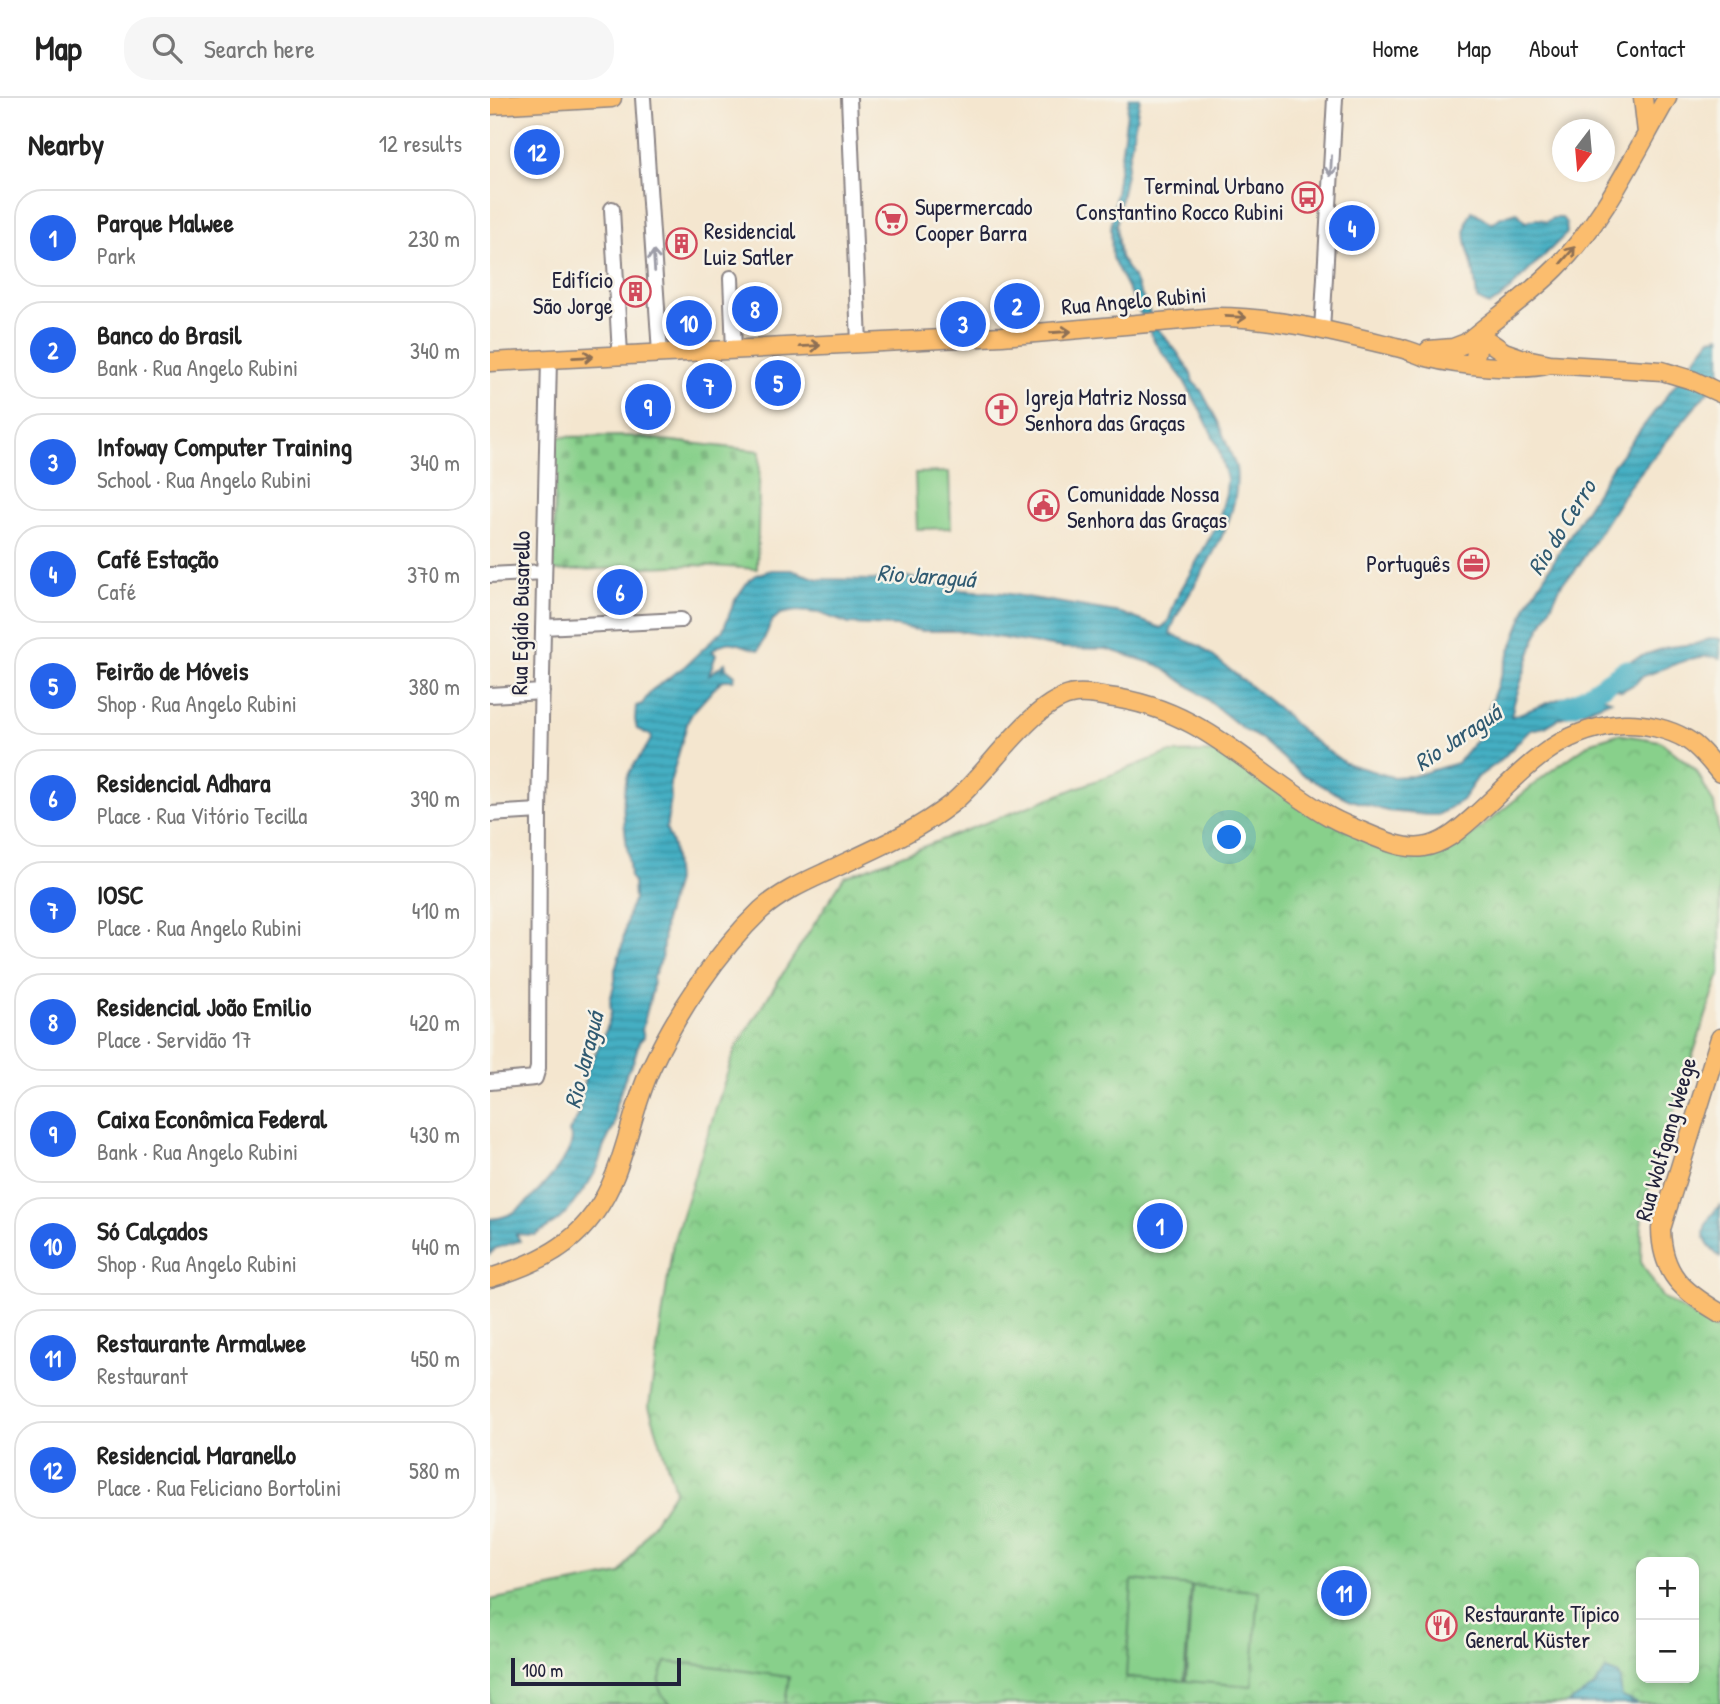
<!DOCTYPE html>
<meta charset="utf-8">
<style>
:root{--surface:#fff;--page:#f6f6f6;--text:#222;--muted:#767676;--line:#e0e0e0;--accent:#2563eb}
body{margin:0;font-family:"Patrick Hand",sans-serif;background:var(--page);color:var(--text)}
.controls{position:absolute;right:21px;bottom:21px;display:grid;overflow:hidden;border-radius:14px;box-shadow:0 4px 10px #0003}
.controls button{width:63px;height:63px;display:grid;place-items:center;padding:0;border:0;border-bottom:2px solid var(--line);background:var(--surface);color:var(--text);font:35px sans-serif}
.compass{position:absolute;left:1062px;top:21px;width:63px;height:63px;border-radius:50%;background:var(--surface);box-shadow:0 4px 10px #0003;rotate:196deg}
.scale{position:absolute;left:21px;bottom:18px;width:170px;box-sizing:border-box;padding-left:7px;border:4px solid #22223b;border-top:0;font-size:19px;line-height:24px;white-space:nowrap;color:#22223b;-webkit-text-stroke:5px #f7f3e8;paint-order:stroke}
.you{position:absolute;left:740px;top:740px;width:24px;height:24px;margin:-18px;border:5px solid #fff;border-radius:50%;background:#1a73e8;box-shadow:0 0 0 10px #1a73e833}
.badge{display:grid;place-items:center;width:46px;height:46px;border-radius:50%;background:var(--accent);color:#fff;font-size:23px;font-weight:700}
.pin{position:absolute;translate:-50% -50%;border:4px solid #fff;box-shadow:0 2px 7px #0006}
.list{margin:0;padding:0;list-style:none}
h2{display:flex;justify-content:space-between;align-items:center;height:91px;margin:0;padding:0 28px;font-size:30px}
h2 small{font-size:23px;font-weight:400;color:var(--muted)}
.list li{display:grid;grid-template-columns:46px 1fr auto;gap:21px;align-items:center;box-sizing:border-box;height:98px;margin:0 14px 14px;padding:0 14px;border:2px solid var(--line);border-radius:28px}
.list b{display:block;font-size:26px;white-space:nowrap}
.list p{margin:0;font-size:23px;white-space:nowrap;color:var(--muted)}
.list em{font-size:23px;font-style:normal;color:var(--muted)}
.icon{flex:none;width:38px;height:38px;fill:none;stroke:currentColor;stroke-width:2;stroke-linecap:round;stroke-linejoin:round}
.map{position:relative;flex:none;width:1230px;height:1606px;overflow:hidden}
header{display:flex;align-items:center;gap:42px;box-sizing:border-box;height:98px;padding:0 35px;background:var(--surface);border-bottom:2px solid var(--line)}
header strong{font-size:33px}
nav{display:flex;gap:38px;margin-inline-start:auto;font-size:24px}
.search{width:490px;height:63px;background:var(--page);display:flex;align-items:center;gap:18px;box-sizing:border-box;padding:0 24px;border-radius:28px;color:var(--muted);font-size:26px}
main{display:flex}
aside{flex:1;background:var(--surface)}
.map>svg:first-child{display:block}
.cemetery{fill:url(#cemetery-stones);stroke:#557963;stroke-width:2}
.park{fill:url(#park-crowns);stroke:#557963;stroke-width:2;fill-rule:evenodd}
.garden{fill:#88d08b;stroke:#557963;stroke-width:2}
.water{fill:url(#water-rules);stroke:#34687f;stroke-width:2}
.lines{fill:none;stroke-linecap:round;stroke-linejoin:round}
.river{stroke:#45afc3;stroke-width:21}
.minor-casing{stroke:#8b8485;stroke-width:18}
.major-casing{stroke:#8b8485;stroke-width:21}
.minor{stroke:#fff;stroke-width:14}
.major{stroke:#fbbd6e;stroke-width:18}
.oneway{stroke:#9c9ca7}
.oneway2{stroke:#8e7054}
.labels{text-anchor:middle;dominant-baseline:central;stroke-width:5;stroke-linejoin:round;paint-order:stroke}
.poi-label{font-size:23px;fill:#22223b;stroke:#f7f3e8;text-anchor:start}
.street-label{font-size:23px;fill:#22223b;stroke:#f7f3e8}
.water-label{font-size:24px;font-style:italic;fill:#305a71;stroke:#f7f3e8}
</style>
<header>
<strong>Map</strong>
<div class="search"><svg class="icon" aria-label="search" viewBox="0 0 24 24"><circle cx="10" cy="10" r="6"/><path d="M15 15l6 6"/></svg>Search here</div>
<nav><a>Home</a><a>Map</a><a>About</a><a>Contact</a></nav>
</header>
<main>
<aside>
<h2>Nearby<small>12 results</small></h2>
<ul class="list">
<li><span class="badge">1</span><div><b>Parque Malwee</b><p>Park</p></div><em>230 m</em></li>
<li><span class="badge">2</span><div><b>Banco do Brasil</b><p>Bank · Rua Angelo Rubini</p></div><em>340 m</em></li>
<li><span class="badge">3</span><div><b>Infoway Computer Training</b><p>School · Rua Angelo Rubini</p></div><em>340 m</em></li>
<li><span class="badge">4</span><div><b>Café Estação</b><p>Café</p></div><em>370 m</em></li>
<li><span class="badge">5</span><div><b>Feirão de Móveis</b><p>Shop · Rua Angelo Rubini</p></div><em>380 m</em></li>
<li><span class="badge">6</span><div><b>Residencial Adhara</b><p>Place · Rua Vitório Tecilla</p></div><em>390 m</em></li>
<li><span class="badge">7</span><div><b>IOSC</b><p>Place · Rua Angelo Rubini</p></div><em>410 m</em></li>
<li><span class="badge">8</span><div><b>Residencial João Emilio</b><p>Place · Servidão 17</p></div><em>420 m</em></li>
<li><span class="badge">9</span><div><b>Caixa Econômica Federal</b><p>Bank · Rua Angelo Rubini</p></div><em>430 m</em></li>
<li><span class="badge">10</span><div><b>Só Calçados</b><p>Shop · Rua Angelo Rubini</p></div><em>440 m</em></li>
<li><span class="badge">11</span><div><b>Restaurante Armalwee</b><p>Restaurant</p></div><em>450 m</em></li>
<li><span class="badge">12</span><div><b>Residencial Maranello</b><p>Place · Rua Feliciano Bortolini</p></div><em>580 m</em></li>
</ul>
</aside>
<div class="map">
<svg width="1230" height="1606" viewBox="0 0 1230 1606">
<defs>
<pattern id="cemetery-stones" width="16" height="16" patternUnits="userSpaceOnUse" patternTransform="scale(1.75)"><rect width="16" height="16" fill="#88d08b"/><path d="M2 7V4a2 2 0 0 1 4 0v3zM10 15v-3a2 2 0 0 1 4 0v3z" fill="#75b279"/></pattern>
<pattern id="park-crowns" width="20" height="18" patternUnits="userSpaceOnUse" patternTransform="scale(1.75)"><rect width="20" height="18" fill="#88d08b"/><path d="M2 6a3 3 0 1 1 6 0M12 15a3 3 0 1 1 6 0" fill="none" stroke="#75b279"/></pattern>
<pattern id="water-rules" width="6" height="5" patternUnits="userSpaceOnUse" patternTransform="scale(1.75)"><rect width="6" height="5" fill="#45afc3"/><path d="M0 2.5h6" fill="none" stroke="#398ea0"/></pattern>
</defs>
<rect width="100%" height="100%" fill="#f7f3e8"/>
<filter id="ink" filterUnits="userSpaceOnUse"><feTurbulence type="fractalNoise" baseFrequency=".0143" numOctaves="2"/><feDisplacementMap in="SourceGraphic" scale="14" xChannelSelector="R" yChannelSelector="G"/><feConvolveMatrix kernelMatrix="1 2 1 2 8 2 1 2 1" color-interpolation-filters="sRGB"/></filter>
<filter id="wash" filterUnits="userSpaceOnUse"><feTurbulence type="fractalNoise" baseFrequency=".00686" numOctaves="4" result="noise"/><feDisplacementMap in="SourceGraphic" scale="28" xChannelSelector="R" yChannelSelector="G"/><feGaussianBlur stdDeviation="1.57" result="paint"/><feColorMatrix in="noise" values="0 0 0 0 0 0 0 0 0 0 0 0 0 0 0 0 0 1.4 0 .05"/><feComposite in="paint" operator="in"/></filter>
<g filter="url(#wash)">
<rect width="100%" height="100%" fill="#f4e6cf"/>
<path class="cemetery" d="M 138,338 L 270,353 L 267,471 L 205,467 L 63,473 L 66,339 Z"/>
<path class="park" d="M 1128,636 L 1170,643 L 1206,672 L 1224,706 L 1230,740 L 1230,875 L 1152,1111 L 1151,1164 L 1172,1199 L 1230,1234 L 1230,1606 L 0,1606 L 0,1502 L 130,1476 L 185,1392 L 159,1308 L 183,1145 L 245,951 L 354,779 L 678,655 L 725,654 L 855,731 L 917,756 L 950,756 L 976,742 L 1058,675 L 1102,644 ZM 1151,1464 L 1204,1464 L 1204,1580 L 1151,1580 Z"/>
<path class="garden" d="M 459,374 L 461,430 L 427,431 L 425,375 Z
M 642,1482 L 701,1488 L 694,1583 L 636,1579 Z
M 702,1488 L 769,1493 L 762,1588 L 696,1583 Z
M 176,1564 L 213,1567 L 299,1579 L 295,1606 L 181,1606 C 164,1591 168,1583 176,1564 Z"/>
<path class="water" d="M 639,0 L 650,0 L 626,128 L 630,159 L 644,181 L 667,230 L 688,255 L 701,276 L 703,284 L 711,292 L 728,324 L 746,369 C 752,415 721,459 699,497 C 692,508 683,523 680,536 L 710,548 L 788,610 L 817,638 L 855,665 L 902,679 L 923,678 L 967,665 L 987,641 L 1038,505 L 1122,369 L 1221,240 L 1230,238 L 1230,279 L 1140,387 L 1085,473 L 1072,485 L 1046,539 L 1024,605 L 1021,619 L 1092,592 L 1121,602 L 1097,612 L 1070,620 L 1055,629 L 1040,632 L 1010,663 L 988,679 L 972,702 L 948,717 L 937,717 L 897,713 L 858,701 L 842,693 L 810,675 L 771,641 L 756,633 L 705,592 L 668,567 L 617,551 L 574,550 L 469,533 L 432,533 L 406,528 L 359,526 L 329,515 L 307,513 L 290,516 L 282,523 L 269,552 C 248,548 240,537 222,553 L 226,556 L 219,577 L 235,565 L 236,568 L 231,572 L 236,570 L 245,577 L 243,582 L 233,582 L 230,584 L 203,614 L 198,623 L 180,685 L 181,700 L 176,731 L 183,748 L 186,783 L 175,820 L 172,860 L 163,879 L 162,893 L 152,932 L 154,939 L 149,944 L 143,965 L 137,974 L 126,1007 L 124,1028 L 113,1050 L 107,1071 L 98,1086 L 77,1114 L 66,1124 L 45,1137 L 26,1136 L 30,1143 L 6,1150 L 0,1156 L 0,1121 C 8,1121 14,1119 21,1116 C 38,1108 82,1060 82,1040 L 79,1034 L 89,1016 L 95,978 L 117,930 L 121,914 L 120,903 L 125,883 L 125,872 L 131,852 L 139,812 L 144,801 L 143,784 L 140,780 C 139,748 128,711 137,680 C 142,664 157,654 162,638 L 147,631 L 145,622 L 146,608 L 152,606 L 162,592 L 195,568 L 233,532 L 245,502 L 259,482 L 268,476 L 282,472 L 301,472 L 328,481 L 382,482 L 417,479 L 472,492 L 513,495 L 631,515 L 671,530 L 678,524 L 686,501 L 728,425 L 736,395 L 737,381 L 728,349 L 713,317 L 693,281 L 666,246 L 622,160 L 621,131 Z
M 982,113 C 990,116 995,123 1003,125 L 1011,119 L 1027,114 L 1035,124 C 1044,121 1048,119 1056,124 L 1063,120 L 1072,120 L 1076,125 L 1077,135 L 1009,202 L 999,207 L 987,201 C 986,190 985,178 982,167 C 977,147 970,133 982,113 Z
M 1222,540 L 1230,541 L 1230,560 C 1204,553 1175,572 1151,579 L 1146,585 L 1132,593 L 1106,584 L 1119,579 L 1140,563 L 1157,556 L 1178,549 L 1205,546 Z
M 1230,1107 L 1230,1159 C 1206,1140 1212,1126 1230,1107 Z
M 1116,1572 L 1129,1577 L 1132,1599 L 1148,1606 L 1077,1606 L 1104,1589 Z"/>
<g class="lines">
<path class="river" d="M 1077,608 L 1086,605 L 1136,572"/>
</g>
</g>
<g filter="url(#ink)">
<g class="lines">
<defs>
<path id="minor" d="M 153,0 L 170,255
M 359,0 L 369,245
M 122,111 L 130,257
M 241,180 L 244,252
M 832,233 L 845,0
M 0,477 L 53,474
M 53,529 L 191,522
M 0,597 L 52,594
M 0,716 L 49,713
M 0,984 L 45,980 L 48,970 L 49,713 L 59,261"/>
<path id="major" d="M 1153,0 L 1157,35
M 0,7 L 122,0
M 939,252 L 963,250 L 976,245 C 1006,220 1039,197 1066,170 C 1114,123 1144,57 1177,0
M 985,259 L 988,248 L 998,243 L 1014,254 L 1031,260 L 1060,266 L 1172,273 L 1202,282 L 1230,295
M 0,264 L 512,238 L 726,219 C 786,219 848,235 906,249 C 917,251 926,256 937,259 C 967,267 1030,274 1060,266
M 1230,940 L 1171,1131 C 1172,1177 1193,1193 1230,1215
M 0,1180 C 60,1162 101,1138 125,1077 C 139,1042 145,1004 161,970 C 186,916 228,853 271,812 C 289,796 312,785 334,775 C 377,754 423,736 461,706 C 496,679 543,600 586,596 C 596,595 608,597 618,599 C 711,610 759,671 835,716 C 846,723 859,728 871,733 C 890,741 913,752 933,749 C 955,746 971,730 987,716 C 1034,673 1066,630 1134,626 C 1153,625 1179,631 1196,641 C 1209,648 1220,663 1230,675"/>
</defs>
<use href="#minor" class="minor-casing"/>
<use href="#major" class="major-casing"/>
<use href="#minor" class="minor"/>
<use href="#major" class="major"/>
</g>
<defs><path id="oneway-shaft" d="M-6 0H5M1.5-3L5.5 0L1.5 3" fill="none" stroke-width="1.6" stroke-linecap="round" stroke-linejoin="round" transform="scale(1.75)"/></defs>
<g class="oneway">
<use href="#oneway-shaft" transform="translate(841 68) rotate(93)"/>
<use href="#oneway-shaft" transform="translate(164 163) rotate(-94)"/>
</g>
<g class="oneway2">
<use href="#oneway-shaft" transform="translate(1078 157) rotate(-49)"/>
<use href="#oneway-shaft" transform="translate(746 219) rotate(3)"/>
<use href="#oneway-shaft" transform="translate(571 234) rotate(-4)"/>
<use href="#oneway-shaft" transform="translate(320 248) rotate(-3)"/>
<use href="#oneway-shaft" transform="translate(93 259) rotate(-3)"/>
</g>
</g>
<defs>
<symbol id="bus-ring" viewBox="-11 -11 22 22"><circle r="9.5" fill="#f7f3e8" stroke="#d1495b" stroke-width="1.5"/><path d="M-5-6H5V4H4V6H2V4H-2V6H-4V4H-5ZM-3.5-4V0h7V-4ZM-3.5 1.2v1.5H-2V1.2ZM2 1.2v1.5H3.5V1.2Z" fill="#d1495b"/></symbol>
<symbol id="supermarket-ring" viewBox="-11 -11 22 22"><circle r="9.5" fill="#f7f3e8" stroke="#d1495b" stroke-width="1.5"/><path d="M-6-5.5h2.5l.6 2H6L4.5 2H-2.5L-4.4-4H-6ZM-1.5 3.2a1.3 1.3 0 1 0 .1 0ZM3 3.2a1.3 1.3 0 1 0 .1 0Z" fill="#d1495b"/></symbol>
<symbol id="building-ring" viewBox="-11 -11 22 22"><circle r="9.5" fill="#f7f3e8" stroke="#d1495b" stroke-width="1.5"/><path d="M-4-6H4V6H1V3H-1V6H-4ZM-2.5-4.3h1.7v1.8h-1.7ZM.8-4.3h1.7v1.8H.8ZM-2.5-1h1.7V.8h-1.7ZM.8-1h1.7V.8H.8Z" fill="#d1495b"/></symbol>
<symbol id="church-ring" viewBox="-11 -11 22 22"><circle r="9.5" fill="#f7f3e8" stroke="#d1495b" stroke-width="1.5"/><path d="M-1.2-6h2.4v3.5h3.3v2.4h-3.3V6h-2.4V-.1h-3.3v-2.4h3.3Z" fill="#d1495b"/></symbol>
<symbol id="civic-ring" viewBox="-11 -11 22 22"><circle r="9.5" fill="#f7f3e8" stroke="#d1495b" stroke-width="1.5"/><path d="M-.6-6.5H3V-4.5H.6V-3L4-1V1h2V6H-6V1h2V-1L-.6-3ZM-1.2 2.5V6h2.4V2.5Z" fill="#d1495b"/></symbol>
<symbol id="office-ring" viewBox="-11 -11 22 22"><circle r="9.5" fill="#f7f3e8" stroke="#d1495b" stroke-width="1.5"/><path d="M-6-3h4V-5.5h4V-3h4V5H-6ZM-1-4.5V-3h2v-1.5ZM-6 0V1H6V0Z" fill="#d1495b"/></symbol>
<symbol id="restaurant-ring" viewBox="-11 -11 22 22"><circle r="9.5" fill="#f7f3e8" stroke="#d1495b" stroke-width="1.5"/><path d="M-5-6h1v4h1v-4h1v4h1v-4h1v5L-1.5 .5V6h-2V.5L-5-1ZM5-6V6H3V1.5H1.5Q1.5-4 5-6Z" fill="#d1495b"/></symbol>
</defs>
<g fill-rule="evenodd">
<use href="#bus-ring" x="800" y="82" width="35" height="35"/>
<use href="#supermarket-ring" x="384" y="104" width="35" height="35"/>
<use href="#building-ring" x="174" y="128" width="35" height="35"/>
<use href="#building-ring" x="128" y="176" width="35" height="35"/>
<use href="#church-ring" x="494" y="294" width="35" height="35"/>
<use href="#civic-ring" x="536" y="390" width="35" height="35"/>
<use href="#office-ring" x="966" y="448" width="35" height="35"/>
<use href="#restaurant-ring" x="934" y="1510" width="35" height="35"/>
</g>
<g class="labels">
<g class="poi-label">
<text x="794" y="87" text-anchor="end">Terminal Urbano<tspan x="794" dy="26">Constantino Rocco Rubini</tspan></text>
<text x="425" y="108">Supermercado<tspan x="425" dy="26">Cooper Barra</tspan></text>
<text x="214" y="132">Residencial<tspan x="214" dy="26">Luiz Satler</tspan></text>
<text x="123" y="181" text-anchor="end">Edifício<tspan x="123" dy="26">São Jorge</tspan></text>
<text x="535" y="298">Igreja Matriz Nossa<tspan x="535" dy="26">Senhora das Graças</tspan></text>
<text x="577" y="395">Comunidade Nossa<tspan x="577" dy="26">Senhora das Graças</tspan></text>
<text x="960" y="465" text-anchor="end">Português</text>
<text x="975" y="1515">Restaurante Típico<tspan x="975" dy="26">General Küster</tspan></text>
</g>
<g class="street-label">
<text transform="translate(644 202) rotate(-5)">Rua Angelo Rubini</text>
<text transform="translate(30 515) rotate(-89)">Rua Egídio Busarello</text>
<text transform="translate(1175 1041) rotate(-74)">Rua Wolfgang Weege</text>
</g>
<g class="water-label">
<text transform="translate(1071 429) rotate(-58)">Rio do Cerro</text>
<text transform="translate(436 477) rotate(4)">Rio Jaraguá</text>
<text transform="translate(967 639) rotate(-34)">Rio Jaraguá</text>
<text transform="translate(93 962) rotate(-76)">Rio Jaraguá</text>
</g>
</g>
</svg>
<div class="controls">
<button>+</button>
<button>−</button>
</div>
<svg class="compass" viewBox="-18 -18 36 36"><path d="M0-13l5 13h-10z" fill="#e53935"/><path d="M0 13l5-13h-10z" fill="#767676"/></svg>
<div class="scale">100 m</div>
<div class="you"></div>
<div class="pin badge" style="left:670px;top:1128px">1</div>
<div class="pin badge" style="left:527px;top:208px">2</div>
<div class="pin badge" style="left:473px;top:226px">3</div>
<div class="pin badge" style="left:862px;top:130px">4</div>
<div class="pin badge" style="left:288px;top:285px">5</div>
<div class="pin badge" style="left:130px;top:494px">6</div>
<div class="pin badge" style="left:219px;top:288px">7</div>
<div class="pin badge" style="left:265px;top:211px">8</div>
<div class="pin badge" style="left:158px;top:309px">9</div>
<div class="pin badge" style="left:199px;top:225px">10</div>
<div class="pin badge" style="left:854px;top:1495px">11</div>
<div class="pin badge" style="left:47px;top:54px">12</div>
</div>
</main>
